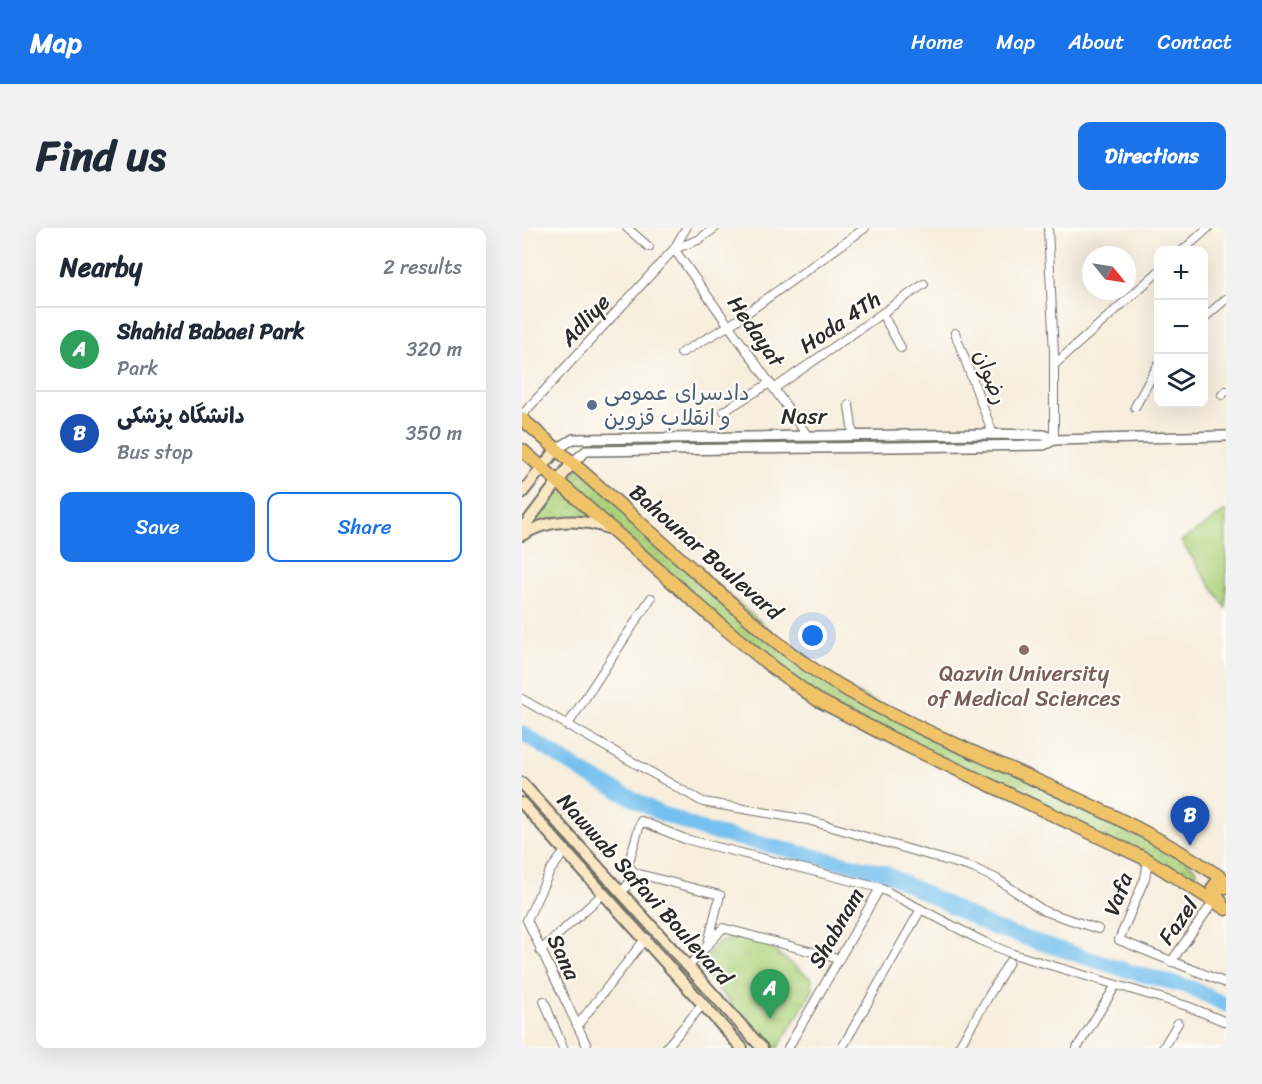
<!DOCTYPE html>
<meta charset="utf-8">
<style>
:root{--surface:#fff;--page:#f2f2f3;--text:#1f2937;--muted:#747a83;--line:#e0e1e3;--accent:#1a73e8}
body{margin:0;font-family:Sriracha,"Playpen Sans Arabic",sans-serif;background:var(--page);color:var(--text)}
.controls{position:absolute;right:18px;top:18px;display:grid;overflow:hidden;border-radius:12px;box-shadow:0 6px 24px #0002}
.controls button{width:54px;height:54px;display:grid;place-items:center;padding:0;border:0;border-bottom:2px solid var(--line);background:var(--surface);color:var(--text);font:30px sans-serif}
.compass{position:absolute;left:560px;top:18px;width:54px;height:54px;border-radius:50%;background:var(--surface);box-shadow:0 6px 24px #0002;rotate:120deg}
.you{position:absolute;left:291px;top:408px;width:21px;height:21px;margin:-15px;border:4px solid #fff;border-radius:50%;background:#1a73e8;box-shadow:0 0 0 9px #1a73e833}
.badge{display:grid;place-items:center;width:39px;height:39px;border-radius:50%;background:var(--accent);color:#fff;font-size:20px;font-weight:700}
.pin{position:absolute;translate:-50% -50px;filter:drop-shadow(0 2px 3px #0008)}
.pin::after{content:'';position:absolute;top:32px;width:21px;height:18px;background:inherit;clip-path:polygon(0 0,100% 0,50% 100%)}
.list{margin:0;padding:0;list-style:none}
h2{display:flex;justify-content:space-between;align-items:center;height:78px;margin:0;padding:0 24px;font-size:26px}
h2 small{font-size:20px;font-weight:400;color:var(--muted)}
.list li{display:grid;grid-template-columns:39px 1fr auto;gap:18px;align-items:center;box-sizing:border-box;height:84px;padding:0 24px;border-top:2px solid var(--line)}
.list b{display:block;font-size:22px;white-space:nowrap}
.list p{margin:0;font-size:20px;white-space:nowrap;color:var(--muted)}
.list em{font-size:20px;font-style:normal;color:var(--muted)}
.actions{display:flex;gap:12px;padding:18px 24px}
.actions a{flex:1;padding:14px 0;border:2px solid var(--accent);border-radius:12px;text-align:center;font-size:21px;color:var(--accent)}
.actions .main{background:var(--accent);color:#fff}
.icon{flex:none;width:33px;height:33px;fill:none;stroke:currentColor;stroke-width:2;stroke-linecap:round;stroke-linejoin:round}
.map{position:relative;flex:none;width:704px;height:820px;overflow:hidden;border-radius:12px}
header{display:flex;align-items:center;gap:36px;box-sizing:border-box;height:84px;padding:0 30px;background:var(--accent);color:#fff}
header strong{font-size:28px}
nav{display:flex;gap:33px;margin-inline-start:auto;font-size:21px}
.intro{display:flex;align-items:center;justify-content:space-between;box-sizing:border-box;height:144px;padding:0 36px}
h1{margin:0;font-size:42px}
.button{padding:15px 27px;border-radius:12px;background:var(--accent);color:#fff;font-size:21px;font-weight:700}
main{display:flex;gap:36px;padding:0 36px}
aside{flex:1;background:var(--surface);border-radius:12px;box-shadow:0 6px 24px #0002}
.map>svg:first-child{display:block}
.grass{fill:url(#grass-dots);stroke:#6c7f54;stroke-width:1.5}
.park{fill:url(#park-tufts);stroke:#6c7f54;stroke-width:1.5}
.pitch{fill:#add37d;stroke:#6c7f54;stroke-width:1.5}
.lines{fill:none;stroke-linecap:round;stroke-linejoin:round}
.river{stroke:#75c0ee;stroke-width:15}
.minor-casing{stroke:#726f69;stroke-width:10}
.tertiary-casing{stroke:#726f69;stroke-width:12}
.secondary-casing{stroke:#726f69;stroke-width:14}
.primary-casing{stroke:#726f69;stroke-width:15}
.minor{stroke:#fff;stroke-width:8}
.tertiary{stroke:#fff;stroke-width:9}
.secondary{stroke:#f9e7c3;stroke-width:10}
.primary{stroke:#f1c369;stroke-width:12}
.service-dot{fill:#5c6f8a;stroke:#fdfcf7;stroke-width:2}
.education-dot{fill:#8d6e63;stroke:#fdfcf7;stroke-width:2}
.labels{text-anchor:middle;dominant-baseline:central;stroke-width:4.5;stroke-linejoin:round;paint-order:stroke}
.street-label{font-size:22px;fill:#2b2b2b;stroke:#fdfcf7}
.service-label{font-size:22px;fill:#4e5e75;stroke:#fdfcf7;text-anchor:start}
.education-label{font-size:22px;fill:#785e54;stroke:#fdfcf7}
</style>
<header>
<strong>Map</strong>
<nav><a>Home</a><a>Map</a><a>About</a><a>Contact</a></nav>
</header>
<div class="intro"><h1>Find us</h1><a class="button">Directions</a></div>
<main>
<aside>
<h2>Nearby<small>2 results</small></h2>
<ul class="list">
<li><span class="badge" style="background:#2e9e5b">A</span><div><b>Shahid Babaei Park</b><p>Park</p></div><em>320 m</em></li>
<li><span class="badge" style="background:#1a4fb4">B</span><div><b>دانشگاه پزشکی</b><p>Bus stop</p></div><em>350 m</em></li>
</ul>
<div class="actions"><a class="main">Save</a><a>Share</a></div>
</aside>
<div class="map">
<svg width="704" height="820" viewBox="0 0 704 820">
<defs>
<pattern id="grass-dots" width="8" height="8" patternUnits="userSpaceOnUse" patternTransform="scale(1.5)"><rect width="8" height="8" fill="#add37d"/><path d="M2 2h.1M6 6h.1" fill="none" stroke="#95b56c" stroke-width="1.8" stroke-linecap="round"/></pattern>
<pattern id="park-tufts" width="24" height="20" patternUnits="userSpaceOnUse" patternTransform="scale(1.5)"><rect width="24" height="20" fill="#add37d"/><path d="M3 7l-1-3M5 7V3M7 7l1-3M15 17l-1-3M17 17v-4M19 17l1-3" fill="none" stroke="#95b56c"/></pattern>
</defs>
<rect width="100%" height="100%" fill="#fdfcf7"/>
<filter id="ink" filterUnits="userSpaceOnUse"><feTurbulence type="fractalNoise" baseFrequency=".0167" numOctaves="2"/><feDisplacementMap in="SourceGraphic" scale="12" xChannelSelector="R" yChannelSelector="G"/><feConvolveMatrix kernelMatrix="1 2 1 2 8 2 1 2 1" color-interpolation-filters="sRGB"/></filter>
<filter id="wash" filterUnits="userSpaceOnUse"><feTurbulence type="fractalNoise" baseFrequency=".008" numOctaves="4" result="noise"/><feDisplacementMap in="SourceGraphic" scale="24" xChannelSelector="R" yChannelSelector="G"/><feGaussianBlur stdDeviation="1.35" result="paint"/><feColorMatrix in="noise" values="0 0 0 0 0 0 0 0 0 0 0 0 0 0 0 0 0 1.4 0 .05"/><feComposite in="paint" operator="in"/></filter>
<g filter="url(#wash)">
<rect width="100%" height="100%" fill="#f7eedd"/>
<path class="grass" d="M 56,240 L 306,451 L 637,611 L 674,641 L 675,645 L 667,650 L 660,647 L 294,471 L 76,296 L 0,301 L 35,253 L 41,257 Z"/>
<path class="park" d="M 213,709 L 240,714 L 290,751 L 291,762 L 256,820 L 247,820 L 176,738 L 196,714 Z"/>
<path class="pitch" d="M 704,283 L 704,380 L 659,313 Z"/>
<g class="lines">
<path class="river" d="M 0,505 L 62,545 L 136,584 L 184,603 L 361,644 L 472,700 L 606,743 L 670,760 L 704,777"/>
</g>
</g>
<g filter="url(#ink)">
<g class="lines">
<defs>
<path id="minor" d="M 105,0 L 127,19
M 526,0 L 532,126 L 532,212
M 152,21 L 285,207
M 152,21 L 176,12 L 193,0
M 661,22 L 686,0
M 361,87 L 379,120
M 682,90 L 704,71
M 433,105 L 471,206
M 159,125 L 208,97 L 343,0
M 532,137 L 636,44
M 253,160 L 402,56
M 700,167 L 704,163
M 327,177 L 331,207
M 613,179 L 636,137
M 202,183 L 248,155
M 0,187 L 152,21 L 164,0
M 0,471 L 181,574 L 286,592 L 451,640 L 475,651 L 522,683 L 576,701
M 45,498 L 129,370
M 44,622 L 28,643 L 5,692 L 66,820
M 626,632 L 623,650 L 597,712 L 704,755
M 113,645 L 106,637 L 119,593 L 163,611 L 358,660 L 462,714 L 491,726 L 665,778 L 704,794
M 100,665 L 113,645 L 198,667 L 186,715
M 18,723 L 82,665
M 649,734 L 692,673
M 166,739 L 201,700 L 317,731
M 22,773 L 41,820
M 55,798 L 124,710
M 144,820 L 181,776
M 266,820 L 358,660
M 320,820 L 399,681
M 436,820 L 487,734
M 555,820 L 594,757
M 641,820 L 656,795"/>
<path id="tertiary" d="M 35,221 L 51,211 L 471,206 L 522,207 L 532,212
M 50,235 L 64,223 L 522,217 L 532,212 L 704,208"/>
<path id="secondary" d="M 0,265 L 35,221
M 0,301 L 50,235
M 0,307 C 26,291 58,290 86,300
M 0,555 L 240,820
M 0,575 L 220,820"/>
<path id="primary" d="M 0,191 C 59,242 118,295 177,347 C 219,383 260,423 308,452 C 435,528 582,569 704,653
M 0,222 L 199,397 L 250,439 L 294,471 L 373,512 L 626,632 L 704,681
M 699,674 L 691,660 L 693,657 L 704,659"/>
</defs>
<use href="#minor" class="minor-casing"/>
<use href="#tertiary" class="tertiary-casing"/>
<use href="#secondary" class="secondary-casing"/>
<use href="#primary" class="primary-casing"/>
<use href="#minor" class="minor"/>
<use href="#tertiary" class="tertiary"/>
<use href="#secondary" class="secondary"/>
<use href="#primary" class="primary"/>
</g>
</g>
<circle class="service-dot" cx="70" cy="177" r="6"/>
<circle class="education-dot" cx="502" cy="422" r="6"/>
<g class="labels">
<g class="street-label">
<text transform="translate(63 92) rotate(-47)">Adliye</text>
<text transform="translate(318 94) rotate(-34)">Hoda 4Th</text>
<text transform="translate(234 103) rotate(55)">Hedayat</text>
<text transform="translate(469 149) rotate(69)">رضوان</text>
<text x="282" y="188">Nasr</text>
<text transform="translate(184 324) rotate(41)">Bahounar Boulevard</text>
<text transform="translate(123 661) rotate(48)">Nawwab Safavi Boulevard</text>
<text transform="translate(596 666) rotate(-69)">Vafa</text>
<text transform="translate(656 693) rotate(-55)">Fazel</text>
<text transform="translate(314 700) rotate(-60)">Shabnam</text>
<text transform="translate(42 729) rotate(65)">Sana</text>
</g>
<g class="service-label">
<text x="82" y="164">دادسرای عمومی<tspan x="82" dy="25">و انقلاب قزوین</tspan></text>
</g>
<g class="education-label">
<text x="502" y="445">Qazvin University<tspan x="502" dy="25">of Medical Sciences</tspan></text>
</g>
</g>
</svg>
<div class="controls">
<button>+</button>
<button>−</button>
<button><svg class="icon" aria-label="layers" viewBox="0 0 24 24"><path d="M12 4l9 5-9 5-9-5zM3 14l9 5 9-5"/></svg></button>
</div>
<svg class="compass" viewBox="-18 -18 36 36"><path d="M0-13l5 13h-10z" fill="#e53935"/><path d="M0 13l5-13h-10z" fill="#747a83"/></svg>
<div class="you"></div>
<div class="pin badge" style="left:248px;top:791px;background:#2e9e5b">A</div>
<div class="pin badge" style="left:668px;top:618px;background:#1a4fb4">B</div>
</div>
</main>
